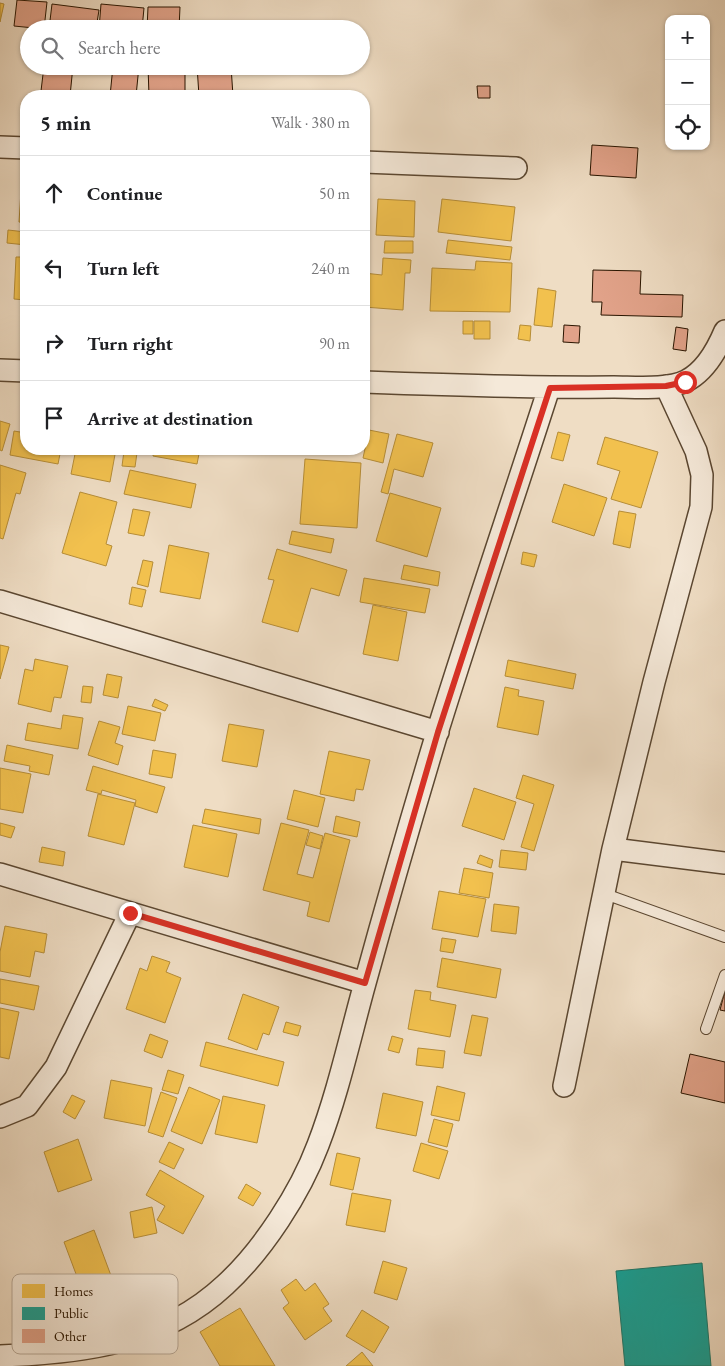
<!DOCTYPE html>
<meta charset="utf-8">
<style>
:root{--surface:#fff;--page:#f2f2f2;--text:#202124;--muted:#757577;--line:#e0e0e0}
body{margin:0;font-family:"EB Garamond",serif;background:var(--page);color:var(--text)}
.controls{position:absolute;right:15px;top:15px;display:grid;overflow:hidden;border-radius:10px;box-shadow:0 1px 4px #0004}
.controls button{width:45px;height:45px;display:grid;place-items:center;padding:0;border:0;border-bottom:1px solid var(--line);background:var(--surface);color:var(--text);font:25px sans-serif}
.stop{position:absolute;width:15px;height:15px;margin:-11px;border:4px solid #d93025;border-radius:50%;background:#fff}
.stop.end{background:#d93025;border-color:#fff;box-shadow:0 1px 5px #0008}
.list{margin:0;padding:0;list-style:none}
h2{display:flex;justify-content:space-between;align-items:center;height:65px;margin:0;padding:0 20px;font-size:21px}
h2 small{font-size:16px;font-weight:400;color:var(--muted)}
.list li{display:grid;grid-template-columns:32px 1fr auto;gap:15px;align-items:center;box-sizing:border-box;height:75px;padding:0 20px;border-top:1px solid var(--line)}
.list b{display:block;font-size:19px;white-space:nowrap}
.list em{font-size:16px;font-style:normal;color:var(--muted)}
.icon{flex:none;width:28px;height:28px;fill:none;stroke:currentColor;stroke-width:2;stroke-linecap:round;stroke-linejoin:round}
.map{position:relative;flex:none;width:725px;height:1366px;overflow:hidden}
.search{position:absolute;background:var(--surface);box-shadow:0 1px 4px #0004;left:20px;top:20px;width:350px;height:55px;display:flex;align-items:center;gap:12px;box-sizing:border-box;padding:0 18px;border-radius:28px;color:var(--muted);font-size:19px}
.panel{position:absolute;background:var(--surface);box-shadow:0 1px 4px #0004;left:20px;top:90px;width:350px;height:365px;border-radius:20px}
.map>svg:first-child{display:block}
.homes{fill:#f2c14e;stroke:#b68d37}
.public{fill:#17a398;stroke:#1d786a}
.building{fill:#e1a289;stroke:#2a1500}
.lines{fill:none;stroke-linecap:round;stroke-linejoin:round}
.service-casing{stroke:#5b4731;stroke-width:12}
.minor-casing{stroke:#5b4731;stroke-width:24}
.service{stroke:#f5e9d9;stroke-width:10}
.minor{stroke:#f5e9d9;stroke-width:21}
.route{stroke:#d93025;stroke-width:6}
.key{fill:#f5e9d9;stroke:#b8a998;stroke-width:1}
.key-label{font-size:14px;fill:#2a1500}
</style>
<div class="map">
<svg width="725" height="1366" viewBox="0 0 725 1366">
<rect width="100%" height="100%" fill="#efddc4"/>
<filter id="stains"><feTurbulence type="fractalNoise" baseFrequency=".004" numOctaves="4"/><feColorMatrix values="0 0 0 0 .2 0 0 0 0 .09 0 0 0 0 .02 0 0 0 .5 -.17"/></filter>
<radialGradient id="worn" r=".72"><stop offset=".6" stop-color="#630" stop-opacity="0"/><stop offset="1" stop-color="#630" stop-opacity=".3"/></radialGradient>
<path class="homes" d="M 0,3 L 4,4 L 0,22 Z
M 21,191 L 26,191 L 26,223 L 19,222 Z
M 378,199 L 415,201 L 414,237 L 376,235 Z
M 442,199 L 515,207 L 511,241 L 438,232 Z
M 8,230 L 26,232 L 26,245 L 7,243 Z
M 448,240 L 512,247 L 510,260 L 446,253 Z
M 385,241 L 413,241 L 413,253 L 384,253 Z
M 16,257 L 26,257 L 26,310 L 25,310 L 25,300 L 14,299 Z
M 383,258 L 411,260 L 410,273 L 405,273 L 403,310 L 364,307 L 364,273 L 382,275 Z
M 476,261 L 512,263 L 510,312 L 430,311 L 432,268 L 475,270 Z
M 538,288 L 556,291 L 552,327 L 534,325 Z
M 463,321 L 473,321 L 473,334 L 463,334 Z
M 474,321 L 490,321 L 490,339 L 474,339 Z
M 520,325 L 531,326 L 530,341 L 518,339 Z
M 0,421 L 10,424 L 2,451 L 0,450 Z
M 369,430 L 389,434 L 383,463 L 363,458 Z
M 14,431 L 26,433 L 26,449 L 61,449 L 58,464 L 10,455 Z
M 558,432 L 570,435 L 563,461 L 551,458 Z
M 397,434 L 433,443 L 423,477 L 394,469 L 388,494 L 381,492 Z
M 605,437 L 658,452 L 641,508 L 611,499 L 620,471 L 597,464 Z
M 76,449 L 116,449 L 110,482 L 71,474 Z
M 154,449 L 200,449 L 197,464 L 153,456 Z
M 124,451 L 137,453 L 135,467 L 122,466 Z
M 305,459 L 361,463 L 357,528 L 300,524 Z
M 0,465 L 26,473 L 20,494 L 16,493 L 3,539 L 0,538 Z
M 130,470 L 196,484 L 191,508 L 124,494 Z
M 564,484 L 607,498 L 594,536 L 552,522 Z
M 80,492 L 117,502 L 106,544 L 112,546 L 106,566 L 62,553 Z
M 390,493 L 441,508 L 427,557 L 376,541 Z
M 133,509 L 150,512 L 144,536 L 128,533 Z
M 619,511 L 636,514 L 630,548 L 613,544 Z
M 292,531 L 334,539 L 331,553 L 289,544 Z
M 169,545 L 209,553 L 200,599 L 160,592 Z
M 277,549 L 347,570 L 339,596 L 311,588 L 298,632 L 262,622 L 274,580 L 268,579 Z
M 523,552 L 537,555 L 534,567 L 521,564 Z
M 143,560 L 153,562 L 148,587 L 137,584 Z
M 404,565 L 440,572 L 438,586 L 401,579 Z
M 364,578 L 430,589 L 425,613 L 360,602 Z
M 132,587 L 146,590 L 142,607 L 129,604 Z
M 373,605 L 407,612 L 398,661 L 363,654 Z
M 0,645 L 9,647 L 0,679 Z
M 35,659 L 68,666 L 61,698 L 54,697 L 51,712 L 18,704 L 25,669 L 33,671 Z
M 508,660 L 576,674 L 573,689 L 505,676 Z
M 107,674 L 122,677 L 118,698 L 103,695 Z
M 83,686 L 93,687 L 91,703 L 81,702 Z
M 505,687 L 519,690 L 518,696 L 544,701 L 538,735 L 497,727 Z
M 155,699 L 168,705 L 165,711 L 152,706 Z
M 128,706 L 161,713 L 155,741 L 122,734 Z
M 63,715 L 83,718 L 78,749 L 25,740 L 28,723 L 61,729 Z
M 99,721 L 120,727 L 115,743 L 123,746 L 118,765 L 88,755 Z
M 229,724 L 264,730 L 257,767 L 222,761 Z
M 7,745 L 53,755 L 49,775 L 29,771 L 30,766 L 4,761 Z
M 153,750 L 176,754 L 172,778 L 149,774 Z
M 329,751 L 370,760 L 363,790 L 356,789 L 354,801 L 320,794 Z
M 93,766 L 165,787 L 157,813 L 135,806 L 136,800 L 102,790 L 101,794 L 86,790 Z
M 0,768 L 31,774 L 23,813 L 0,809 Z
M 523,775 L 554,785 L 534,851 L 521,847 L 534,804 L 516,798 Z
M 474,788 L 516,802 L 504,840 L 462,826 Z
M 294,790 L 325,798 L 318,827 L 287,819 Z
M 98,794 L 135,803 L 124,845 L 88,836 Z
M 205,809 L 261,819 L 259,834 L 202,823 Z
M 336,816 L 360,822 L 357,837 L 333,832 Z
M 0,823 L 15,827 L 11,838 L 0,835 Z
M 281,823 L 309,830 L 297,874 L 313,878 L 325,833 L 350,840 L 329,922 L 307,916 L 310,902 L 263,890 Z
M 193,825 L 237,834 L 228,877 L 184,867 Z
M 310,832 L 323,836 L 320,849 L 306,845 Z
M 42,847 L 65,852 L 63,866 L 39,862 Z
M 501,850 L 528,853 L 526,870 L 499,867 Z
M 480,855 L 493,860 L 491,868 L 477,863 Z
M 464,868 L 493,873 L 489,898 L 459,893 Z
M 439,891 L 486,899 L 478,937 L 432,929 Z
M 494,904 L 519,907 L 516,934 L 491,931 Z
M 5,926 L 47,934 L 44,953 L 35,951 L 30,977 L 0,971 L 0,952 Z
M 442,938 L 456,940 L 453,953 L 440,951 Z
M 152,956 L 170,962 L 166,972 L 181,978 L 165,1023 L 126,1009 L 140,968 L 147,971 Z
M 442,958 L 501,969 L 496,998 L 437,987 Z
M 0,979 L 39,986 L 34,1010 L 0,1003 Z
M 415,990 L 431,992 L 430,1000 L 456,1005 L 450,1037 L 408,1029 Z
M 243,994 L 279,1007 L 269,1035 L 263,1033 L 257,1050 L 228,1039 Z
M 0,1008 L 19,1012 L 9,1059 L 0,1057 Z
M 472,1015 L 488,1018 L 481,1056 L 464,1053 Z
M 286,1022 L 301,1026 L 298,1036 L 283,1032 Z
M 150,1034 L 168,1041 L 162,1058 L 144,1051 Z
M 392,1036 L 403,1039 L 399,1053 L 388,1050 Z
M 206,1042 L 284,1062 L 278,1086 L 200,1066 Z
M 418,1048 L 445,1051 L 443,1068 L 416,1065 Z
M 168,1070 L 184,1075 L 178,1094 L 162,1090 Z
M 111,1080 L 152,1088 L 145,1126 L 104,1118 Z
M 437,1086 L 465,1093 L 459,1121 L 431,1115 Z
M 189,1087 L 220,1100 L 202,1144 L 171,1131 Z
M 161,1092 L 177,1098 L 163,1137 L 148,1132 Z
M 383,1093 L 423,1102 L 416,1136 L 376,1128 Z
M 72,1095 L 85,1101 L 75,1119 L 63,1112 Z
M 223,1096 L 265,1105 L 257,1143 L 215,1134 Z
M 434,1119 L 453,1124 L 447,1147 L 428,1142 Z
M 78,1139 L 92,1180 L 58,1192 L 44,1152 Z
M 169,1142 L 184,1149 L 174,1169 L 159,1162 Z
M 421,1143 L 448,1151 L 439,1179 L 413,1171 Z
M 337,1153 L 360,1158 L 353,1190 L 330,1185 Z
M 160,1170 L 204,1196 L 183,1234 L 157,1220 L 165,1206 L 146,1195 Z
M 246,1184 L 261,1193 L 253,1206 L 238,1198 Z
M 352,1193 L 391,1200 L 385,1232 L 346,1225 Z
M 152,1207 L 157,1233 L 134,1238 L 130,1212 Z
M 94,1230 L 113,1281 L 92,1289 L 88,1278 L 79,1282 L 64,1242 Z
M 383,1261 L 407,1268 L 397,1300 L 374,1293 Z
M 296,1279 L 305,1291 L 315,1283 L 329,1304 L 323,1308 L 332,1321 L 305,1340 L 283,1308 L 289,1303 L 281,1290 Z
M 240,1308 L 275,1366 L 220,1366 L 200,1332 Z
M 362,1310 L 389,1327 L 374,1353 L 346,1336 Z
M 362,1352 L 373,1366 L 346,1366 Z"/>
<path class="public" d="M 702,1263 L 711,1366 L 625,1366 L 616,1271 Z"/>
<path class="building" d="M 17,0 L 47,2 L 44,29 L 14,26 Z
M 52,4 L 99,10 L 96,29 L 49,29 Z
M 101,4 L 144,8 L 142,29 L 99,29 Z
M 148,7 L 180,7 L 179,29 L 147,29 Z
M 44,66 L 73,66 L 70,96 L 56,96 L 56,93 L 41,91 Z
M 113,66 L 139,66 L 136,96 L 110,96 Z
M 148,66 L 185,66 L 185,96 L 149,96 Z
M 197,66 L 231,66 L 233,96 L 199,96 Z
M 477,86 L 490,86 L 490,98 L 478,98 Z
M 592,145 L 638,148 L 636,178 L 590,175 Z
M 593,270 L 641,271 L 640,294 L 683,295 L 682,317 L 601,315 L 602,302 L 592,302 Z
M 564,325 L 580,326 L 579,343 L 563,342 Z
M 676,327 L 688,329 L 686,351 L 673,349 Z
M 725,991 L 725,1011 L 720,1010 Z
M 690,1054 L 725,1062 L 725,1103 L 681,1093 Z"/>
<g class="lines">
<defs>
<path id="service" d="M 605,894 L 725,937
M 706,1029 L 725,975"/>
<path id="minor" d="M 0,147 L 26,148
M 364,162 L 516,168
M 0,370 L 26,371
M 364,382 C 447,385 531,388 614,387 C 635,387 668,390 686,381 C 704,372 717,350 725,331
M 0,601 L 438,732
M 613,849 L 725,863
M 0,874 L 365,983
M 564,1086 L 613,849 L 654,682 L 701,507 L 702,475 L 696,451 L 666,386
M 0,1117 L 27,1106 L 56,1067 L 130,913
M 0,1356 C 82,1353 162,1344 225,1285 C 263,1250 300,1193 318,1145 C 338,1093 350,1037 365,983 C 388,899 412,816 437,733 C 473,617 512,503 549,388"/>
</defs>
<use href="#service" class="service-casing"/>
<use href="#minor" class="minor-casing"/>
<use href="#service" class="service"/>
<use href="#minor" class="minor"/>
</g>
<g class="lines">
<path class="route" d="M 130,913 L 365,983 L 438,732 L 550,388 L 666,386 L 685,382"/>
</g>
<rect x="12" y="1274" width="166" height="80" rx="8" class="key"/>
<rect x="22" y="1284" width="23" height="14" fill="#f2c14e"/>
<rect x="22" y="1307" width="23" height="13" fill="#17a398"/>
<rect x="22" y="1329" width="23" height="14" fill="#e1a289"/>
<g class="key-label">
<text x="54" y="1296">Homes</text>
<text x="54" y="1318">Public</text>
<text x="54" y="1341">Other</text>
</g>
<rect width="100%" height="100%" filter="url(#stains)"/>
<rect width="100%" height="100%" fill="url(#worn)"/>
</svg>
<div class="controls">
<button>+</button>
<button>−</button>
<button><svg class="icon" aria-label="locate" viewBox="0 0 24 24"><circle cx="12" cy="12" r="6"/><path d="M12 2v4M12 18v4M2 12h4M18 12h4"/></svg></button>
</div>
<div class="stop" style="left:685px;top:382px"></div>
<div class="stop end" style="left:130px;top:913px"></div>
<div class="search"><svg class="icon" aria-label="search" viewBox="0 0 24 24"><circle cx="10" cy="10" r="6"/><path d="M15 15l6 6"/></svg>Search here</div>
<section class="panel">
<h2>5 min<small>Walk · 380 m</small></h2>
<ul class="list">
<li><svg class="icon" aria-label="ahead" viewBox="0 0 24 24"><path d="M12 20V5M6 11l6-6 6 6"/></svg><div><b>Continue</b></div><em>50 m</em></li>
<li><svg class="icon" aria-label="left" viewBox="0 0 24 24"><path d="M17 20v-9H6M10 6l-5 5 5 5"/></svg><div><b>Turn left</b></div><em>240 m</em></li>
<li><svg class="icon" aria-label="right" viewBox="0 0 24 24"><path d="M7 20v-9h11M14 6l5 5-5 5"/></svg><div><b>Turn right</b></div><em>90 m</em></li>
<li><svg class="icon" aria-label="arrive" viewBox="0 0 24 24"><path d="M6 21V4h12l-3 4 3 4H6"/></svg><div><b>Arrive at destination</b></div></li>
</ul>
</section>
</div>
